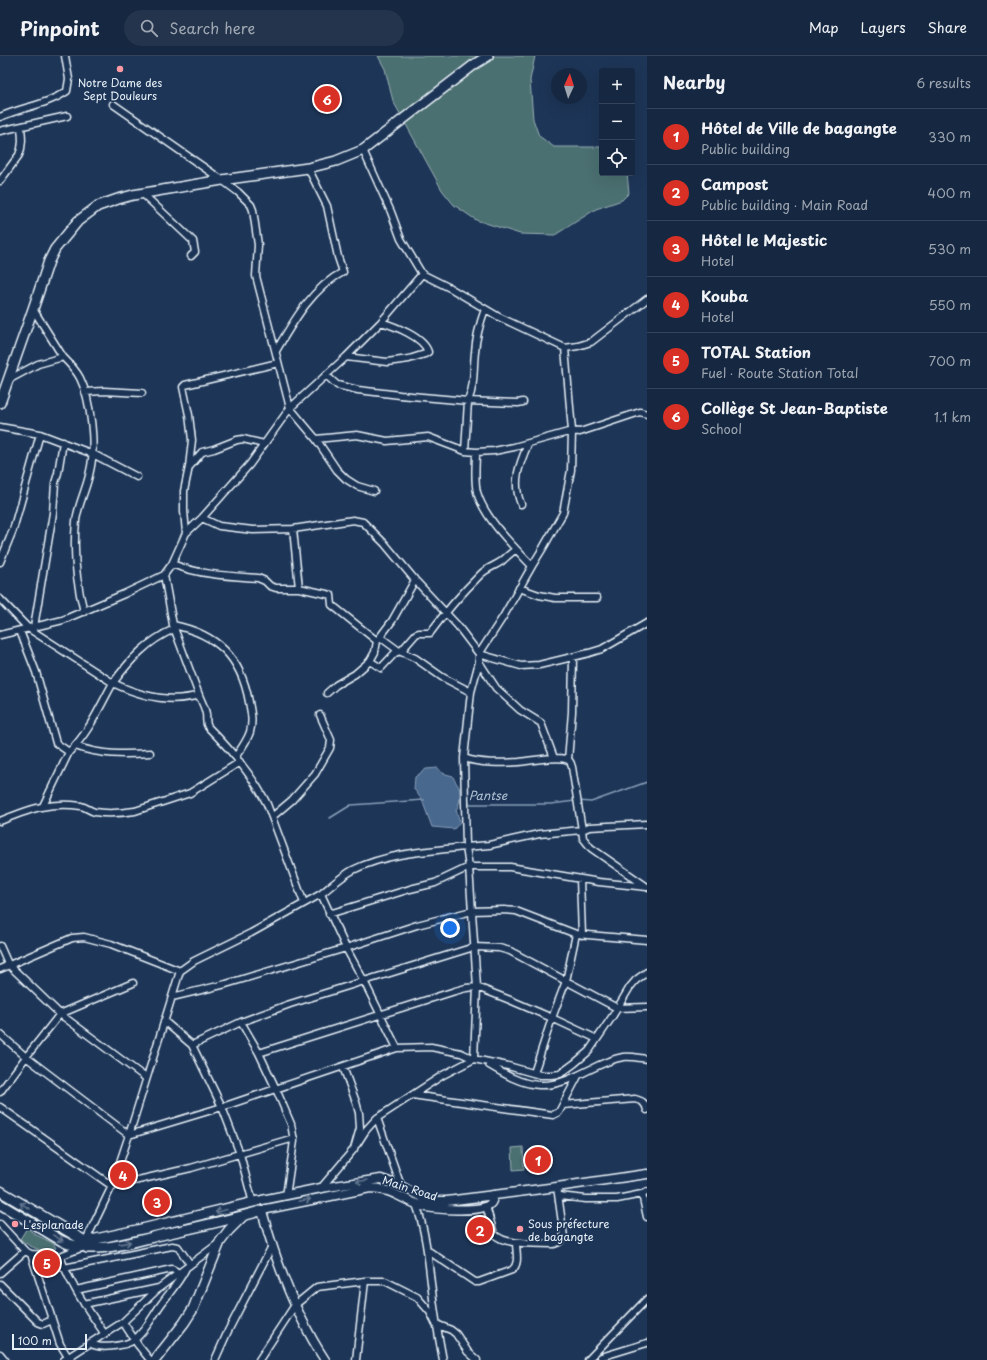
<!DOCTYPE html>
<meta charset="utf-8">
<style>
:root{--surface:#162841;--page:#23344c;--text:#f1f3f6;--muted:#9ea6b1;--line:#35445a;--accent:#d93025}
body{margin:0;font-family:"Playpen Sans",sans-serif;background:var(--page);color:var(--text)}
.controls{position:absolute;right:12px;top:12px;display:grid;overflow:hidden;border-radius:4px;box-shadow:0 4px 16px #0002}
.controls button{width:36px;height:36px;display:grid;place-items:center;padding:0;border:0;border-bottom:1px solid var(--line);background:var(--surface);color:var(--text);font:20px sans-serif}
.compass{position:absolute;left:551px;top:12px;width:36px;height:36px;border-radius:50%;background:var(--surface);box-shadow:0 4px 16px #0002;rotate:4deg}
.scale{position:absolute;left:12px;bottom:10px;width:75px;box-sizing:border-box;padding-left:4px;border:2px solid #e8f1f8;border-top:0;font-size:11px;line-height:14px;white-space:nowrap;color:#e8f1f8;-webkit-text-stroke:3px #1d3557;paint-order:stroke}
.you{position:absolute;left:450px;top:872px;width:14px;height:14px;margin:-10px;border:3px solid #fff;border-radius:50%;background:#1a73e8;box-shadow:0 0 0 6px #1a73e833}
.badge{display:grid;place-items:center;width:26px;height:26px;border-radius:50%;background:var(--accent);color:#fff;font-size:13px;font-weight:700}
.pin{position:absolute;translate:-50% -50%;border:2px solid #fff;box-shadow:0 1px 4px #0006}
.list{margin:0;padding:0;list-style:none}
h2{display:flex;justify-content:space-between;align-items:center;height:52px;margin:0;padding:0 16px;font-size:17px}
h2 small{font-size:13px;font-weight:400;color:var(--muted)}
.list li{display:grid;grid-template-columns:26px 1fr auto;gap:12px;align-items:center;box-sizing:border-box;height:56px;padding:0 16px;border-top:1px solid var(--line)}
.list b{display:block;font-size:15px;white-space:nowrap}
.list p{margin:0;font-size:13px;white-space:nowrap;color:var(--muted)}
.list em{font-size:13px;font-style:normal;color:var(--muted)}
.icon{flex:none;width:22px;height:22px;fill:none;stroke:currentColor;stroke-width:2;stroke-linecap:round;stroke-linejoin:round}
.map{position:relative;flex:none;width:647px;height:1304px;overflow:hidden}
header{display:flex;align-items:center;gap:24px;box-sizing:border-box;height:56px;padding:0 20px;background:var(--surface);border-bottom:1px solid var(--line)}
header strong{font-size:19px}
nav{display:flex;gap:22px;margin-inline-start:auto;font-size:14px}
.search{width:280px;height:36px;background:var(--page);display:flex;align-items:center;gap:10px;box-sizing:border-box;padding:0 14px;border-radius:22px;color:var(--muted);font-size:15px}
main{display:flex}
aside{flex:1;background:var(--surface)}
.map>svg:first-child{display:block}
.green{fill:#4c6f71;stroke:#9ab0b4}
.water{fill:#49688e;stroke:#899fb8}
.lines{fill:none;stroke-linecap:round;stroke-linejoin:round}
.stream{stroke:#899fb8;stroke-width:1.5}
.minor-casing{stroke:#e8f1f8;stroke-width:9}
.tertiary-casing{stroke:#e8f1f8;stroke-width:11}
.secondary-casing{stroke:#e8f1f8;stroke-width:12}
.minor{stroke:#1d3557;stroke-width:6}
.tertiary{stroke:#1d3557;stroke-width:8}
.secondary{stroke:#1d3557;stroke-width:9}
.oneway{stroke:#64778f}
.poi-dot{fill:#ff9aa2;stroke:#1d3557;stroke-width:1.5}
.labels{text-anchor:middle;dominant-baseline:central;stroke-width:3.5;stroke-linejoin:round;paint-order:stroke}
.poi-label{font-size:11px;fill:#e8f1f8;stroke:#1d3557;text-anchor:start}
.street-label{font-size:11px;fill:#e8f1f8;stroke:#1d3557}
.water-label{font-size:12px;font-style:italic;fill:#b0c1d3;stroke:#1d3557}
</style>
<header>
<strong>Pinpoint</strong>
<div class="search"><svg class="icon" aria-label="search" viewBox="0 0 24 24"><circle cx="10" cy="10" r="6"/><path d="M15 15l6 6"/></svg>Search here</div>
<nav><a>Map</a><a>Layers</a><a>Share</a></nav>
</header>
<main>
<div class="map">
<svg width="647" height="1304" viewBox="0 0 647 1304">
<rect width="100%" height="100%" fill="#1d3557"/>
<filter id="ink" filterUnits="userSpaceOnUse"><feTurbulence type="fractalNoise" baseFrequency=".025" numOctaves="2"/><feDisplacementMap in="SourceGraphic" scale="8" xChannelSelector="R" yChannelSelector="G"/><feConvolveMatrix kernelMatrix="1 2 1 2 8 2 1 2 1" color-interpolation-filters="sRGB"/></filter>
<g filter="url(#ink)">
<path class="green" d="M 378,0 L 535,0 L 530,24 L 533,63 L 539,80 L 554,91 L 602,91 L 602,117 L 627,117 L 629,137 L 622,144 L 596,153 L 555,179 L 520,178 L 476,164 L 454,149 L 442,134 L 393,45 L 385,13 Z
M 523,1091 L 524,1113 L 513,1114 L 512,1092 Z
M 27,1172 L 36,1179 L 53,1187 L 56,1192 C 43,1198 30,1191 20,1183 Z"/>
<path class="water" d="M 438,712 L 442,717 L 453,720 C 454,725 457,727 459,731 C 461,739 460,748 456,754 L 460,766 L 454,773 L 432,771 L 422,744 L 414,733 L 415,721 L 426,713 Z"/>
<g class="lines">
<path class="stream" d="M 579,745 L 591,746 L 647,726
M 467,748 L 551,748 L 575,745
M 330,762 L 351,749 L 424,744"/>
<defs>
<path id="minor" d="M 0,61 C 22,51 47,49 67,35 L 69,23 L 65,0
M 0,75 L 67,60
M 363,94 L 391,156 L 401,183 L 422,218 L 450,232 L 499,261 L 565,292 L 572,375 L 580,376 L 640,356 L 647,358
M 0,125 L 19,99 C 23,90 22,81 21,71
M 142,137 L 193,185 L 195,196 L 191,200
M 33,253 L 63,301
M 565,292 L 578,290 L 591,286 L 647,243
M 276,295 C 293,266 312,232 343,216 L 338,201 L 327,150 L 308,112
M 346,301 L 387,306 L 409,303 L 425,298 L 428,296 C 424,281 394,270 381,266
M 326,319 L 337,329 L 358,334 L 400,339 L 468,345 C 475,329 473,313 475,296 C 476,281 480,267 485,253
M 8,324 L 38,308 L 63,301 C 69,307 76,314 80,322 C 91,344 96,391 90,415 C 87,432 78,448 76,465 C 73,496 76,526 84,556
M 85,336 L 104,335 L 142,337
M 0,371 L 40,378 L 13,474 L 0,506
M 40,378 L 93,398 L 137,421
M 465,395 L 468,345 L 518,347 L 523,346
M 476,396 C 476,409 474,424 477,436 C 484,462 514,491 532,510
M 190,410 L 202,396 L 214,393 L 237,384 L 243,383 L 264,388
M 374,435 L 357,430 L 346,423 L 337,414 L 316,383 L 290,352 L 346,301 L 381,266 L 422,218
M 521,448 C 512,426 519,409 528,388
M 202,462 L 219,470 L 253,474 L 293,473 L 353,464 L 363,466 L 385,488 L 415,524 L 457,569 L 479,598 L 503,561 L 532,510 L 543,492 L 563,457 L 571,414 L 572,375 L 514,391 L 494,395 L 476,396 L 465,395 L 428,381 L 387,385 L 357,379 L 316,383
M 293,473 L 299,532
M 186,477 L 184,455 L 184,435 L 189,411 L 192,384 L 189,359 L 183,331 L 185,329 L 278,307
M 172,508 C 200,519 229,520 258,522 L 265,525 L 270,530 L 276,532 L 299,532 L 331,539 L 332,549 L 377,585
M 164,519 L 173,569 L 199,639
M 519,532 L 539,539 L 555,542 L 597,542
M 0,543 L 28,572 L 113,627 C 100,650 89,677 69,696 L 43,750
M 173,569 C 217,578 241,601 249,646 C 251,656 253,666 250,676 C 247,685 241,693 236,700
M 34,571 L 53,457 L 55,427 L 58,417 L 63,386
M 174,573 C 147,585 130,604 113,627 C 140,640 169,648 199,639 C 201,645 205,651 206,658 C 207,663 205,666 208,671 C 231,694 252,718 267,748 L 304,847
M 20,575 L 36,616 L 56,687 L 69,696
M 0,579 L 63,564 L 124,538 L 164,519 L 172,508 L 186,477 L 202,462 L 250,408 L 290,352 L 256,220 L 258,189 L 253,154 L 251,149 L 238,136 L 222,124 L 113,48
M 380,581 L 399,595 L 415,602 L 442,621 L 471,636
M 370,605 L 381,612 L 395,597 L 402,594 L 416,578 L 419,577 L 430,577 C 446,555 462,537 481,518 C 487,512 495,510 502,505 C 506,501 511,497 516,493
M 479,606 L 496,632 L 520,654 L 541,667 L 554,702
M 327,637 L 336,629 L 355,618 L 370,605 L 375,596 L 377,585 L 392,565 L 415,524
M 75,690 C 100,699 124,699 150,697
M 464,702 C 481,708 500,707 519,706 C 531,705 558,699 568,704 C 571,705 571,709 572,711 L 582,774 L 539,778 L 489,789 L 466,791 L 464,702 L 471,636 L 479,606 L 479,598 L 521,610 L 539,609 L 589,597 L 602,593 L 647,567
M 568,704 L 572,656 L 573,601
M 272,761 L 292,744 L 315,718 L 330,692 L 331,684 L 320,659
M 0,765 C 28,754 49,745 81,750 C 86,751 90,755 95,756 C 107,758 122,757 135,755 L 190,737 L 240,706
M 580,823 L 582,879
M 647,831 L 591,792 L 583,782 L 582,774 L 589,771 L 647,768
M 321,838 C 331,830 342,820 353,814 C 387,797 428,795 466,791 L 469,811 L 510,811 L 599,826 L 647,831
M 0,890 L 8,908 L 60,958 L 146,1022
M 0,913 L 72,882 L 84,881 L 111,888 L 180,915 L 129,1079 L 112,1130 L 86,1184
M 180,915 L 194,905 L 251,877 L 321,838 L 346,892 L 364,925 L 397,992
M 172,941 L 226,928 L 346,892 L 417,869 L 472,855 L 504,854 L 516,855 L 576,878
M 164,965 L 192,989 L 222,1051 L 240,1098 L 253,1147
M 241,966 L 290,948 L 474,891 L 499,892 L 510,895 L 566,925 L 576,878 L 647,884
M 0,978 L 26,1001 L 129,1079 L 222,1051 L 397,992 L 431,991 L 461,997 L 474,1003 L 477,931 L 469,811 L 435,827 L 410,833 L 329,858
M 597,983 L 552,962 L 566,925 L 617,952 L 647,951
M 192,989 L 241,966 L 259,997 L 276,1033 L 291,1068 L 294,1085 L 286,1140
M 259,997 L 455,935 L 466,932 L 477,931 L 510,944 L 552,962 L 534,1017
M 489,1009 C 504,1018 521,1028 539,1029 C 569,1031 594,1006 623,1001 C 631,1000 639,1002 647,1003
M 0,1036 L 26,1001 L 60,958 L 133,927
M 412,1039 L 553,1059 L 559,1056 L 578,1020
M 563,1049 L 635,1043 C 642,1045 645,1046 647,1054
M 0,1051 L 112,1130 L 191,1112 L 294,1082
M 377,1062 L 443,1019 L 474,1003 L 508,1010 L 540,1019 L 551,1019 L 560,1018 L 575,1007 L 589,995 L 612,961 L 630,931 L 636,924 L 647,916
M 357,1088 L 366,1074 L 377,1062 L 401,1130
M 321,1132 L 354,1093 L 360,1072 L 359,1057 L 356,1046 L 343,1011
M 647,1136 L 642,1138 L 647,1161
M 559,1140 L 586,1143 L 617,1143 L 642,1138
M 416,1148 C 425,1173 428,1200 431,1227 C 434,1253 438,1278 443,1304
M 486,1150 L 494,1178 C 505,1190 538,1187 554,1188 L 559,1186 L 564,1181 L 557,1131
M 0,1168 L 25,1195 L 31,1198 L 60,1200 L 81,1192
M 427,1194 L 475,1226 L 479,1226 L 512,1214 C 520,1208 516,1196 516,1187
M 31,1198 L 60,1288 L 68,1301 L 71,1304
M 60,1200 C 70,1229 87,1252 104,1277
M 64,1212 L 172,1190 L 178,1191 L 190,1208
M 0,1217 L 25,1195
M 0,1228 L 38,1266 L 43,1268 L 52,1264
M 76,1234 L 172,1213 L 179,1217
M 84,1248 L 159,1232
M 123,1266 L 138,1289 L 150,1304
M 90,1287 C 99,1294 125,1290 134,1284 C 147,1274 153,1259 162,1247 C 170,1236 179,1226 185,1214
M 0,1298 L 5,1304
M 601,1301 L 647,1287
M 64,1304 L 123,1266 L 159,1232 L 219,1187
M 215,1304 L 228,1275 L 272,1190
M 259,1304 L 295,1249 L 317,1231 L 365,1225
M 356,1304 L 365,1225 L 385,1225 L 417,1241 L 430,1256 L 436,1268 L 451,1274 L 456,1278 L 468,1296 L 477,1304
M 588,1304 L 647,1243"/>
<path id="tertiary" d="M 262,1144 L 321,1132 L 381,1123 L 401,1130 L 427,1144 L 435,1145 L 447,1145 L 557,1131 L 647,1118
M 267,1153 L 370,1132 C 391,1132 403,1144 422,1150 C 434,1153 481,1157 490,1148 C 492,1146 493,1142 493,1139
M 262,1155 C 276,1206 296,1260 325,1304"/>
<path id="secondary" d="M 0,347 L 33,253 L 49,205 L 55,193 L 78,165 L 98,150 L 118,143 L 133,139 L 222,124 L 308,112 L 336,105 L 363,94 L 475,8 L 488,0
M 0,1135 L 83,1184
M 0,1148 L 62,1185 L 69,1188 L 81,1191
M 87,1185 L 146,1172 L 258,1145
M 87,1192 C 113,1193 140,1184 165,1178 C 197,1171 229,1164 260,1155
M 155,1304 L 184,1267 L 193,1253 L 220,1186 L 229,1174 L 243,1160"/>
</defs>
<use href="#minor" class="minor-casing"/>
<use href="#tertiary" class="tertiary-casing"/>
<use href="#secondary" class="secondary-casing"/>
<use href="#minor" class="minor"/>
<use href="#tertiary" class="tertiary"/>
<use href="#secondary" class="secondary"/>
</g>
<defs><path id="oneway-shaft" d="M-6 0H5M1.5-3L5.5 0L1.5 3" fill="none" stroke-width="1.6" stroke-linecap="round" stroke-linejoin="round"/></defs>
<g class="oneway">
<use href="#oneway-shaft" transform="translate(362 1125) rotate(171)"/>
<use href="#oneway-shaft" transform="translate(305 1144) rotate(-12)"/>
<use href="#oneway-shaft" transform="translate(25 1150) rotate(-148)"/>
<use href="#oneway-shaft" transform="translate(221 1155) rotate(166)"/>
<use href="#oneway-shaft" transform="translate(58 1182) rotate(30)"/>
<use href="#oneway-shaft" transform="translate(125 1187) rotate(-11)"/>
</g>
</g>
<g class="poi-dot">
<circle cx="120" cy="13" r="4"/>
<circle cx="15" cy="1168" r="4"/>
<circle cx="520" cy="1173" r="4"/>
</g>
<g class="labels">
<g class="poi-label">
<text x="120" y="26" text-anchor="middle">Notre Dame des<tspan x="120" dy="13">Sept Douleurs</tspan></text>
<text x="528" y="1167">Sous préfecture<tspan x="528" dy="13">de bagangte</tspan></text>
<text x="23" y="1168">L'esplanade</text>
</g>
<g class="street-label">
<text transform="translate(410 1132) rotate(18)">Main Road</text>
</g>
<g class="water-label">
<text x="488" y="739">Pantse</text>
</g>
</g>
</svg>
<div class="controls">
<button>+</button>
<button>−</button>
<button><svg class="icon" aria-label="locate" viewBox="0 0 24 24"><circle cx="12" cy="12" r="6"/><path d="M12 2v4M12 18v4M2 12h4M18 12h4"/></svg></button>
</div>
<svg class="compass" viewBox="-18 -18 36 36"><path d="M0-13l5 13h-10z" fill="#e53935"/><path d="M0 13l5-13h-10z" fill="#9ea6b1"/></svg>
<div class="scale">100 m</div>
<div class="you"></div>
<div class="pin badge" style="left:538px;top:1104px">1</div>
<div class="pin badge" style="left:480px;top:1174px">2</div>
<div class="pin badge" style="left:157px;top:1146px">3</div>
<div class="pin badge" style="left:123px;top:1119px">4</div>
<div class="pin badge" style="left:47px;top:1207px">5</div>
<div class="pin badge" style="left:327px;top:43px">6</div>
</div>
<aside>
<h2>Nearby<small>6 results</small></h2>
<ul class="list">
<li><span class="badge">1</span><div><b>Hôtel de Ville de bagangte</b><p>Public building</p></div><em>330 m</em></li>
<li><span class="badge">2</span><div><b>Campost</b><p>Public building · Main Road</p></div><em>400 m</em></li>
<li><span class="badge">3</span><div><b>Hôtel le Majestic</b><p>Hotel</p></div><em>530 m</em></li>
<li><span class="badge">4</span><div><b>Kouba</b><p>Hotel</p></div><em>550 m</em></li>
<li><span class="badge">5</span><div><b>TOTAL Station</b><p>Fuel · Route Station Total</p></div><em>700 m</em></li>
<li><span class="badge">6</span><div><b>Collège St Jean-Baptiste</b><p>School</p></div><em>1.1 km</em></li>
</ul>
</aside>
</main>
